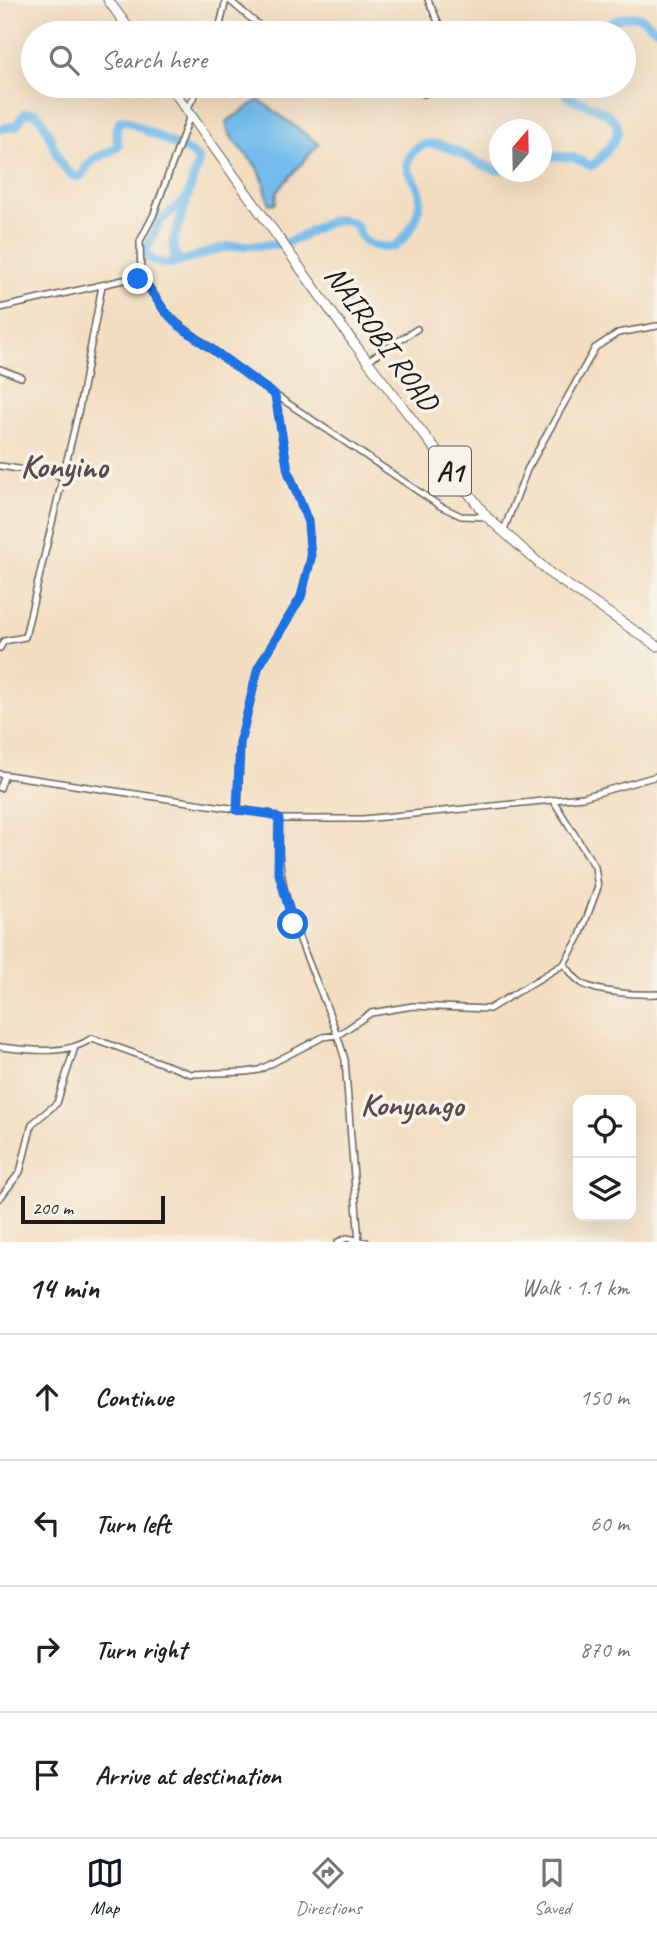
<!DOCTYPE html>
<meta charset="utf-8">
<style>
:root{--surface:#fff;--page:#f2f2f2;--text:#202124;--muted:#757577;--line:#e0e0e0;--accent:#111827}
body{margin:0;font-family:Caveat,sans-serif;background:var(--page);color:var(--text)}
.controls{position:absolute;right:21px;bottom:21px;display:grid;overflow:hidden;border-radius:14px;box-shadow:0 7px 28px #0002}
.controls button{width:63px;height:63px;display:grid;place-items:center;padding:0;border:0;border-bottom:2px solid var(--line);background:var(--surface);color:var(--text);font:35px sans-serif}
.compass{position:absolute;left:489px;top:119px;width:63px;height:63px;border-radius:50%;background:var(--surface);box-shadow:0 7px 28px #0002;rotate:20deg}
.scale{position:absolute;left:21px;bottom:18px;width:144px;box-sizing:border-box;padding-left:7px;border:4px solid #1c1c1c;border-top:0;font-size:19px;line-height:24px;white-space:nowrap;color:#1c1c1c;-webkit-text-stroke:5px #f7f3e8;paint-order:stroke}
.stop{position:absolute;width:21px;height:21px;margin:-16px;border:5px solid #1a73e8;border-radius:50%;background:#fff}
.stop.end{background:#1a73e8;border-color:#fff;box-shadow:0 2px 7px #0008}
.list{margin:0;padding:0;list-style:none}
h2{display:flex;justify-content:space-between;align-items:center;height:91px;margin:0;padding:0 28px;font-size:30px}
h2 small{font-size:23px;font-weight:400;color:var(--muted)}
.list li{display:grid;grid-template-columns:46px 1fr auto;gap:21px;align-items:center;box-sizing:border-box;height:126px;padding:0 28px;border-top:2px solid var(--line)}
.list b{display:block;font-size:26px;white-space:nowrap}
.list em{font-size:23px;font-style:normal;color:var(--muted)}
.icon{flex:none;width:38px;height:38px;fill:none;stroke:currentColor;stroke-width:2;stroke-linecap:round;stroke-linejoin:round}
.map{position:relative;flex:none;width:657px;height:1242px;overflow:hidden}
.search{position:absolute;background:var(--surface);box-shadow:0 7px 28px #0002;left:21px;right:21px;top:21px;height:77px;display:flex;align-items:center;gap:18px;box-sizing:border-box;padding:0 24px;border-radius:38px;color:var(--muted);font-size:26px}
.sheet{height:595px;background:var(--surface)}
nav{display:flex;justify-content:space-around;align-items:center;box-sizing:border-box;height:98px;border-top:2px solid var(--line);background:var(--surface);font-size:19px;color:var(--muted)}
nav a{display:grid;justify-items:center;gap:4px}
nav .on{color:var(--accent)}
.map>svg:first-child{display:block}
.water{fill:#73bceb;stroke:#486c84;stroke-width:2}
.lines{fill:none;stroke-linecap:round;stroke-linejoin:round}
.river{stroke:#73bceb;stroke-width:9}
.minor-casing{stroke:#676055;stroke-width:8}
.trunk-casing{stroke:#676055;stroke-width:11}
.minor{stroke:#fff;stroke-width:5}
.trunk{stroke:#fff;stroke-width:9}
.route{stroke:#1a73e8;stroke-width:9}
.labels{text-anchor:middle;dominant-baseline:central;stroke-width:7;stroke-linejoin:round;paint-order:stroke}
.shield{fill:#f7f3e8;stroke:#5e5c59;stroke-width:2}
.shield-label{font-size:28px;font-weight:bold;fill:#1c1c1c}
.street-label{font-size:30px;fill:#1c1c1c;stroke:#f7f3e8}
.neighbourhood-label{font-size:32px;font-weight:bold;fill:#5c4851;stroke:#f7f3e8}
.quarter-label{font-size:33px;font-weight:bold;fill:#5c4851;stroke:#f7f3e8}
</style>
<div class="map">
<svg width="657" height="1242" viewBox="0 0 657 1242">
<rect width="100%" height="100%" fill="#f7f3e8"/>
<filter id="ink" filterUnits="userSpaceOnUse"><feTurbulence type="fractalNoise" baseFrequency=".0143" numOctaves="2"/><feDisplacementMap in="SourceGraphic" scale="14" xChannelSelector="R" yChannelSelector="G"/><feConvolveMatrix kernelMatrix="1 2 1 2 8 2 1 2 1" color-interpolation-filters="sRGB"/></filter>
<filter id="wash" filterUnits="userSpaceOnUse"><feTurbulence type="fractalNoise" baseFrequency=".00686" numOctaves="4" result="noise"/><feDisplacementMap in="SourceGraphic" scale="28" xChannelSelector="R" yChannelSelector="G"/><feGaussianBlur stdDeviation="1.57" result="paint"/><feColorMatrix in="noise" values="0 0 0 0 0 0 0 0 0 0 0 0 0 0 0 0 0 1.4 0 .05"/><feComposite in="paint" operator="in"/></filter>
<g filter="url(#wash)">
<rect width="100%" height="100%" fill="#f3ddc0"/>
<path class="water" d="M 259,100 L 319,144 L 277,191 L 276,203 L 269,204 C 266,189 263,174 253,162 C 244,151 227,138 226,122 Z"/>
<g class="lines">
<path class="river" d="M 600,33 C 606,22 630,11 643,19 C 648,22 651,27 657,29
M 0,129 L 16,126 L 25,113 L 36,113 C 54,131 53,167 76,177 L 81,176 C 96,149 101,161 118,146 L 116,130 L 120,121 L 125,120 L 192,153 L 199,160 L 187,198 L 159,222 L 146,250 L 149,258 C 172,274 202,250 227,247 C 247,244 271,248 291,241 C 312,234 333,210 356,225 C 363,247 373,247 394,247 C 410,236 424,209 419,189 C 416,180 403,171 408,160 C 427,118 479,171 500,170
M 542,150 L 551,156 L 572,157 L 591,166 C 599,162 604,153 610,146 C 636,115 588,106 567,97 L 563,86
M 182,261 L 174,254 L 173,241 L 186,202"/>
</g>
</g>
<g filter="url(#ink)">
<g class="lines">
<defs>
<path id="minor" d="M 229,0 L 268,33
M 428,0 L 441,28 L 438,33
M 218,33 L 226,0
M 337,86 L 345,93
M 424,94 L 425,86
M 187,109 L 200,86
M 141,276 L 164,310 L 177,323 L 249,377 L 440,506 L 461,516 L 487,517
M 0,308 L 141,276 L 140,241 L 153,216 L 191,113
M 367,361 L 417,329
M 0,369 L 21,377
M 0,466 L 62,476
M 503,532 L 527,470 L 595,348 L 618,333 L 657,326
M 0,648 L 4,641 L 25,637 L 79,409 L 102,286
M 0,774 L 270,814 L 279,819
M 0,788 L 5,775
M 238,811 L 240,743 L 258,668 L 301,597 L 311,558 L 308,522 L 288,471 L 275,395
M 564,964 C 569,969 573,977 579,981 C 592,993 640,995 657,994
M 0,1047 C 29,1050 68,1056 92,1038 L 191,1074 L 246,1072 L 259,1070 L 323,1037 L 338,1035 L 371,1013 L 413,1006 L 489,1009 L 564,964 L 580,936 L 598,887 L 595,867 L 553,800
M 0,1198 L 20,1172 L 32,1124 L 57,1103 L 75,1047
M 338,1242 L 347,1238 L 366,1242
M 359,1242 L 345,1060 C 322,976 272,911 279,819 L 363,819 L 583,797 L 657,776"/>
<path id="trunk" d="M 108,0 L 132,33
M 170,86 L 353,342 L 487,517 L 551,574 L 657,646"/>
</defs>
<use href="#minor" class="minor-casing"/>
<use href="#trunk" class="trunk-casing"/>
<use href="#minor" class="minor"/>
<use href="#trunk" class="trunk"/>
</g>
</g>
<g class="lines" filter="url(#ink)">
<path class="route" d="M 138,279 L 141,276 L 164,310 L 177,324 L 275,395 L 288,471 L 308,522 L 311,558 L 301,597 L 258,668 L 240,743 L 237,810 L 270,814 L 279,819 L 278,870 L 293,924"/>
</g>
<g class="labels">
<rect class="shield" x="429" y="446.5" width="42" height="49" rx="5"/>
<g class="shield-label">
<text x="450" y="471">A1</text>
</g>
<g class="street-label">
<text transform="translate(382 338) rotate(54)">NAIROBI ROAD</text>
</g>
<g class="neighbourhood-label">
<text x="412" y="1104">Konyango</text>
</g>
<g class="quarter-label">
<text x="64" y="466">Konyino</text>
</g>
</g>
</svg>
<div class="controls">
<button><svg class="icon" aria-label="locate" viewBox="0 0 24 24"><circle cx="12" cy="12" r="6"/><path d="M12 2v4M12 18v4M2 12h4M18 12h4"/></svg></button>
<button><svg class="icon" aria-label="layers" viewBox="0 0 24 24"><path d="M12 4l9 5-9 5-9-5zM3 14l9 5 9-5"/></svg></button>
</div>
<svg class="compass" viewBox="-18 -18 36 36"><path d="M0-13l5 13h-10z" fill="#e53935"/><path d="M0 13l5-13h-10z" fill="#757577"/></svg>
<div class="scale">200 m</div>
<div class="stop" style="left:293px;top:924px"></div>
<div class="stop end" style="left:138px;top:279px"></div>
<div class="search"><svg class="icon" aria-label="search" viewBox="0 0 24 24"><circle cx="10" cy="10" r="6"/><path d="M15 15l6 6"/></svg>Search here</div>
</div>
<section class="sheet">
<h2>14 min<small>Walk · 1.1 km</small></h2>
<ul class="list">
<li><svg class="icon" aria-label="ahead" viewBox="0 0 24 24"><path d="M12 20V5M6 11l6-6 6 6"/></svg><div><b>Continue</b></div><em>150 m</em></li>
<li><svg class="icon" aria-label="left" viewBox="0 0 24 24"><path d="M17 20v-9H6M10 6l-5 5 5 5"/></svg><div><b>Turn left</b></div><em>60 m</em></li>
<li><svg class="icon" aria-label="right" viewBox="0 0 24 24"><path d="M7 20v-9h11M14 6l5 5-5 5"/></svg><div><b>Turn right</b></div><em>870 m</em></li>
<li><svg class="icon" aria-label="arrive" viewBox="0 0 24 24"><path d="M6 21V4h12l-3 4 3 4H6"/></svg><div><b>Arrive at destination</b></div></li>
</ul>
</section>
<nav>
<a class="on"><svg class="icon" aria-label="map" viewBox="0 0 24 24"><path d="M3 6l6-2 6 2 6-2v14l-6 2-6-2-6 2zM9 4v14M15 6v14"/></svg>Map</a>
<a><svg class="icon" aria-label="directions" viewBox="0 0 24 24"><path d="M12 3l9 9-9 9-9-9zM9 14v-3h6M13 9l2 2-2 2"/></svg>Directions</a>
<a><svg class="icon" aria-label="saved" viewBox="0 0 24 24"><path d="M7 4h10v16l-5-4-5 4z"/></svg>Saved</a>
</nav>
